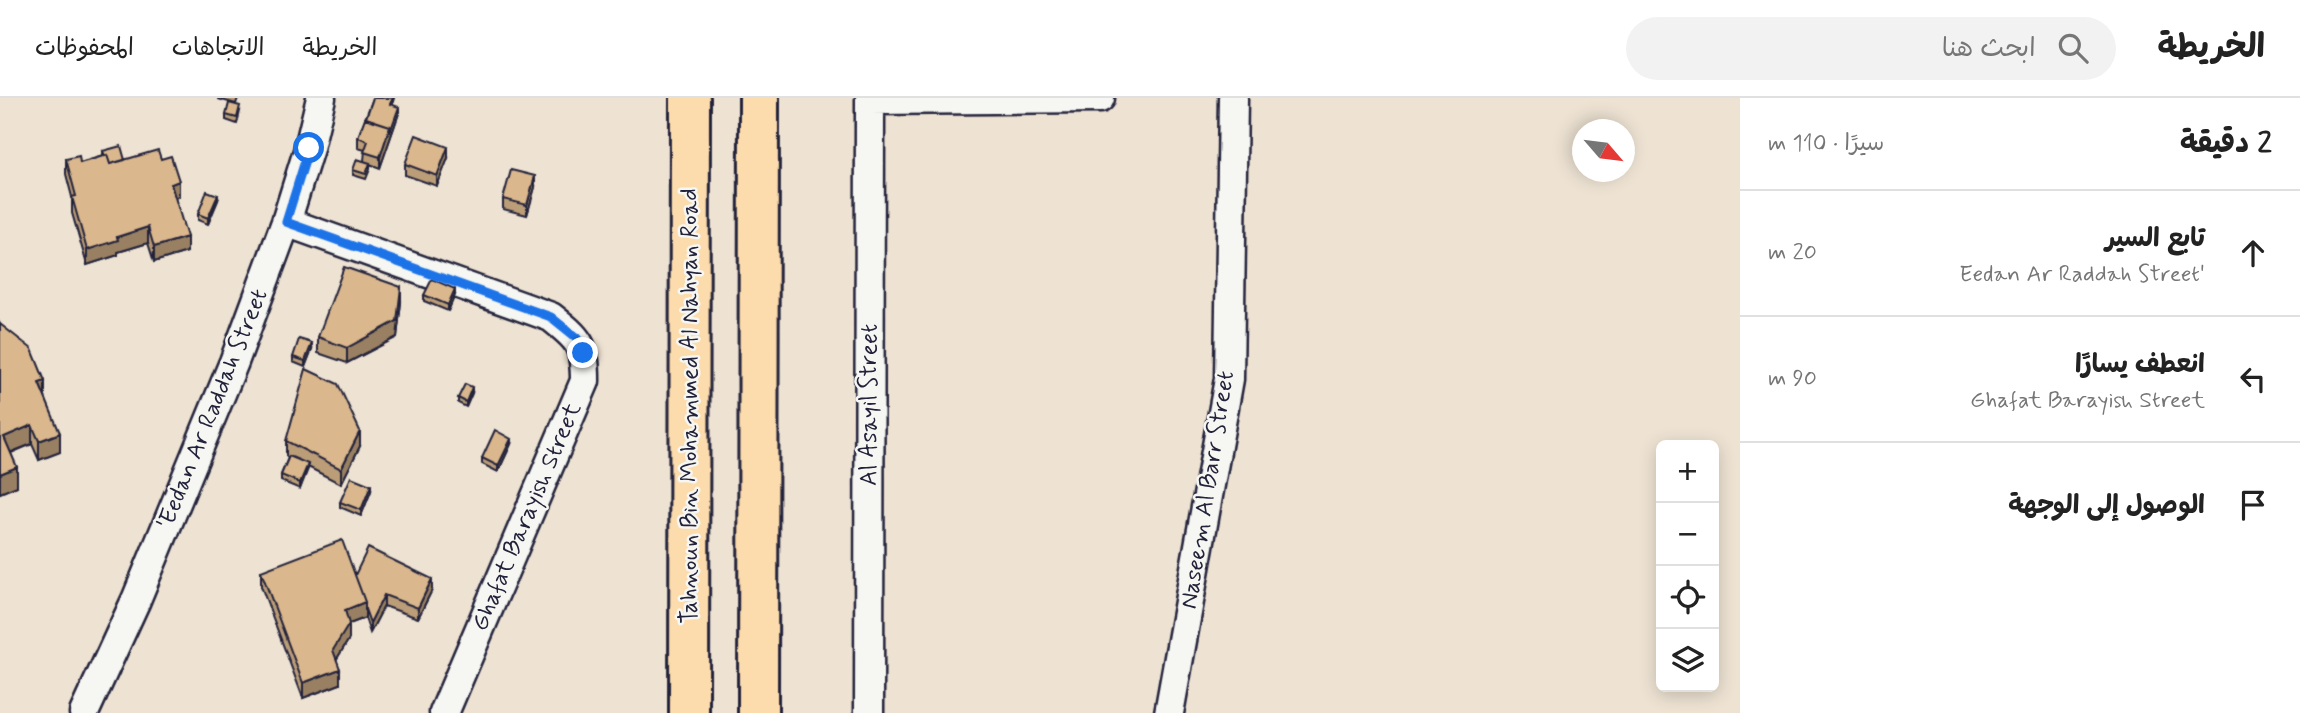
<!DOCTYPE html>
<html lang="ar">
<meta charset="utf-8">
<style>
:root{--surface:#fff;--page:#f2f2f2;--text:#222;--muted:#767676;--line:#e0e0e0}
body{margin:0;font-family:Mynerve,"Playpen Sans Arabic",sans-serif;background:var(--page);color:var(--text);direction:rtl}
.controls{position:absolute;right:21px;bottom:21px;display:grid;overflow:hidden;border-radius:10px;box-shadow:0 4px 18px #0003}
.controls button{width:63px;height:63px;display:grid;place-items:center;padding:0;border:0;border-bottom:2px solid var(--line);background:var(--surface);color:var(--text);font:35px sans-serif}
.compass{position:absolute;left:1572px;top:21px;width:63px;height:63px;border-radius:50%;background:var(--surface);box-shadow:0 4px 18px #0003;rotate:118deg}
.stop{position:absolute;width:21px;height:21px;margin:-16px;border:5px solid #1a73e8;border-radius:50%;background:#fff}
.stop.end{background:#1a73e8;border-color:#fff;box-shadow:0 2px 7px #0008}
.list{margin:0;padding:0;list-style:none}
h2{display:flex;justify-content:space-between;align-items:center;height:91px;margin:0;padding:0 28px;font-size:30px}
h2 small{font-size:23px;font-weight:400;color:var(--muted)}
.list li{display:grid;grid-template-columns:46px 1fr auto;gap:21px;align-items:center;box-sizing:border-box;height:126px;padding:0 28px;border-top:2px solid var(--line)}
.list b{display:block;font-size:26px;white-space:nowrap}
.list p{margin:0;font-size:23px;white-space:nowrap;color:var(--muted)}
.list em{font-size:23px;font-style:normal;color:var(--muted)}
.icon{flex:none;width:38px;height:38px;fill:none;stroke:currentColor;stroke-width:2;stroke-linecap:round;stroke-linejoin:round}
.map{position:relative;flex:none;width:1740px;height:615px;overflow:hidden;direction:ltr}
header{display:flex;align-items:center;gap:42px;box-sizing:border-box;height:98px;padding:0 35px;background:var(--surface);border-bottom:2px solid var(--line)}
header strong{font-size:33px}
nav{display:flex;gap:38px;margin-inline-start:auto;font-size:24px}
.search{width:490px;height:63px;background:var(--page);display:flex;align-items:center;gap:18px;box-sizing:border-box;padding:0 24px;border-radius:38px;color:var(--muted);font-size:26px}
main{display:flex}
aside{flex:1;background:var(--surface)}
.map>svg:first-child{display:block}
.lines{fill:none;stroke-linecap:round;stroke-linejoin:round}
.street-casing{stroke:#22223b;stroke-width:33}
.primary-casing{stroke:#22223b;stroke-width:44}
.street{stroke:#f6f6f2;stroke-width:28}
.primary{stroke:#fcdcac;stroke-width:38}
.wall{fill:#bb9d78;stroke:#22223b;stroke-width:2}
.shaded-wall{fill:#998062;stroke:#22223b;stroke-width:2}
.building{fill:#dab78c;stroke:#22223b;stroke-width:2}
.route{stroke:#1a73e8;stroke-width:9}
.labels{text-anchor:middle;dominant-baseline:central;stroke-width:5;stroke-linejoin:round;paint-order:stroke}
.street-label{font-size:24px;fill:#22223b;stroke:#f6f6f2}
</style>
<header>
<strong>الخريطة</strong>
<div class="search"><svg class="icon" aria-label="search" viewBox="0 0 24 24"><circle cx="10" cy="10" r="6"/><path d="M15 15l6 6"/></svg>ابحث هنا</div>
<nav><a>الخريطة</a><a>الاتجاهات</a><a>المحفوظات</a></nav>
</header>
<main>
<aside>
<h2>2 دقيقة<small>سيرًا · 110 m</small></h2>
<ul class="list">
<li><svg class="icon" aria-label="ahead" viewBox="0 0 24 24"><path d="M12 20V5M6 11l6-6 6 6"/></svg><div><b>تابع السير</b><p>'Eedan Ar Raddah Street</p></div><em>20 m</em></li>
<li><svg class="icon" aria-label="left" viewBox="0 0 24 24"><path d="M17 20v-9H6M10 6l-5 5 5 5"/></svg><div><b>انعطف يسارًا</b><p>Ghafat Barayish Street</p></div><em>90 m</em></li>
<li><svg class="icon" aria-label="arrive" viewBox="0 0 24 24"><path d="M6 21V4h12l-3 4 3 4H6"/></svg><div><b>الوصول إلى الوجهة</b></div></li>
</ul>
</aside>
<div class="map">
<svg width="1740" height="615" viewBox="0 0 1740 615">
<rect width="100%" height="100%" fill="#eee3d3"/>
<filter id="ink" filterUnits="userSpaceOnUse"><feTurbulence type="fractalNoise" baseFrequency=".0143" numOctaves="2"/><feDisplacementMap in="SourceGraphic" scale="14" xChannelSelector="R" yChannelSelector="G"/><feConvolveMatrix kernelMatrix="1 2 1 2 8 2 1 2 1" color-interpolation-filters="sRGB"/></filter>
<g filter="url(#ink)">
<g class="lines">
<defs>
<path id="street" d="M 870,2 L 1100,0
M 286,124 L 551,219 C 579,241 585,246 585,283 L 444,615
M 84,615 L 136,502 L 234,264 L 286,124 L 309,50 L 321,0
M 869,615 L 870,0
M 1169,615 L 1229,281 L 1233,0"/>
<path id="primary" d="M 689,615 L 690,0
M 758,615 L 759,0"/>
</defs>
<use href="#street" class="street-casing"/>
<use href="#primary" class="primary-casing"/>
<use href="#street" class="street"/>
<use href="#primary" class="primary"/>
</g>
<path class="wall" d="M 218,0 L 238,0 L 236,6 L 218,1 Z
M 373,0 L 394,0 L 392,7 L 399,15 L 380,70 L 370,66 L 370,71 L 366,81 L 353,77 L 353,72 L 364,63 L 365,52 L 358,50 L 358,39 Z
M 240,13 L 237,26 L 226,22 L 226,17 Z
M 103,53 L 125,62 L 161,61 L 179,98 L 175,100 L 187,154 L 154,164 L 148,145 L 118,154 L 118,157 L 87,167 L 72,115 L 72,99 L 66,76 L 66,61 L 80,65 L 103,58 Z
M 448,60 L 437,88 L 405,77 L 405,66 Z
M 535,89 L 527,117 L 503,111 L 503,101 Z
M 218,102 L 208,126 L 198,122 L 198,116 Z
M 424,197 L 455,197 L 448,213 L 424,203 Z
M 401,204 L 397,239 L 347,265 L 318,255 L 318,239 Z
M 0,226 L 45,298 L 60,354 L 39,362 L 32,346 L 11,355 L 17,388 L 0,395 Z
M 312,251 L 305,269 L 293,264 L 293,259 Z
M 472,295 L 466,309 L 458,305 L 458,300 Z
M 286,343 L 360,348 L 341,386 L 308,369 L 300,391 L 281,383 L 281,377 L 288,360 L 286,358 Z
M 511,346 L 498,374 L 482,366 L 482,360 Z
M 371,393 L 361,418 L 340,409 L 340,404 Z
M 261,473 L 355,477 L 432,492 L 418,520 L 384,508 L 370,535 L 365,520 L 349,526 L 349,541 L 336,562 L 340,586 L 303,600 L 261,488 Z"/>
<path class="shaded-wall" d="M 399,9 L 399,15 L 380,70 L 380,59 L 390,28 Z
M 448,49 L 448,60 L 437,88 L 437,78 Z
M 535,78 L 535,89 L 527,117 L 527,107 Z
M 179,83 L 179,98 L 171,101 L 171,86 Z
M 218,97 L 218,102 L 208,126 L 208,120 Z
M 148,129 L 148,145 L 118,154 L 118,157 L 87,167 L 87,152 L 117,139 Z
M 187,139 L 187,154 L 154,164 L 154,149 Z
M 401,189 L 401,204 L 397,239 L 347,265 L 347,250 Z
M 455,191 L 455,197 L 448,213 L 448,207 Z
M 312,245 L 312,251 L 305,269 L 305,263 Z
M 45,283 L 45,301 L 39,285 Z
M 472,289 L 472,295 L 466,309 L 466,304 Z
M 32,327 L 32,346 L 4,357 L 4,339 Z
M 360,333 L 360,348 L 341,386 L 341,371 Z
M 60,335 L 60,354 L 39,362 L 39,343 Z
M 511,341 L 511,346 L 498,374 L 498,368 Z
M 308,366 L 308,371 L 300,391 L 300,385 Z
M 17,369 L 17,388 L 0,395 L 0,376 Z
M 371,387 L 371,393 L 361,418 L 361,412 Z
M 432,481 L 432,492 L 418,520 L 418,510 Z
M 384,497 L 384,508 L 370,535 L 370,525 Z
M 365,504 L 365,520 L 349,526 L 349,541 L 333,567 L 333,552 L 345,512 Z
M 340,571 L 340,586 L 303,600 L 303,585 Z"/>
<path class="building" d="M 373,0 L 393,0 L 390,6 L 399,9 L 390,34 L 390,28 L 366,20 Z
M 229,5 L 240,8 L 237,20 L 226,17 Z
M 365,20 L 390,28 L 380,59 L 364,54 L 368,43 L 358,39 Z
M 416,37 L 448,49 L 437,78 L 405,66 Z
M 121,48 L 125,62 L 110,66 L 107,57 L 105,58 L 103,53 Z
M 158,52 L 161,61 L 171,58 L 179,83 L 171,86 L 187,139 L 154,149 L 148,129 L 117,139 L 118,142 L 87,152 L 72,99 L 76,98 L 66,61 L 79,58 L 80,65 L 107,57 L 110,66 Z
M 357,61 L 370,65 L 366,76 L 353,72 Z
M 511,72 L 535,78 L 527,107 L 503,101 Z
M 207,93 L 218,97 L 208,120 L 198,116 Z
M 344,169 L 401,189 L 397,223 L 347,250 L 318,239 Z
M 432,181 L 455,191 L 448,207 L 424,197 Z
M 0,226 L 32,251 L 45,283 L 39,285 L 60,335 L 39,343 L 32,327 L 4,339 L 17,369 L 0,376 Z
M 299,241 L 312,245 L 305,263 L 293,259 Z
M 306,271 L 338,286 L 360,333 L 341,371 L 286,343 Z
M 465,286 L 472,289 L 466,304 L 458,300 Z
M 495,332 L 511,341 L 498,368 L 482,360 Z
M 289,358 L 308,366 L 300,385 L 281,377 Z
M 351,379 L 371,387 L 361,412 L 340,404 Z
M 342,442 L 365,504 L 345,512 L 349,526 L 333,552 L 340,571 L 303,585 L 261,473 Z
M 368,450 L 432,481 L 418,510 L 384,497 L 370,525 L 365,511 L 365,504 L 355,477 Z"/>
</g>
<g class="lines" filter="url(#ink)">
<path class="route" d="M 309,50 L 286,124 L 551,219 L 577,240 L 583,255"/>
</g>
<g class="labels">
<g class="street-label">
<text transform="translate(869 307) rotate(-90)">Al Asayil Street</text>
<text transform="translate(690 308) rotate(-90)">Tahnoun Bin Mohammed Al Nahyan Road</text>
<text transform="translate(213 311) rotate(-68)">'Eedan Ar Raddah Street</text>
<text transform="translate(1208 392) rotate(-81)">Naseem Al Barr Street</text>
<text transform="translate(527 419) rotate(-67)">Ghafat Barayish Street</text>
</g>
</g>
</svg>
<div class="controls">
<button>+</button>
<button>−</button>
<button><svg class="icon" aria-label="locate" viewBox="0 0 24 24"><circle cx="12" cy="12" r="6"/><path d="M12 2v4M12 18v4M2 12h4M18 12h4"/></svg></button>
<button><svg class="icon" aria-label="layers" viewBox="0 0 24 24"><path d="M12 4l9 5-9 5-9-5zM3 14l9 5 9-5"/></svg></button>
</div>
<svg class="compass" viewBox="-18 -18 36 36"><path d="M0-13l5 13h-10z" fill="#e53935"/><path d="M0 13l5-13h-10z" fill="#767676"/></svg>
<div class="stop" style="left:309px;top:50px"></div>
<div class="stop end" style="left:583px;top:255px"></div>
</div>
</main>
